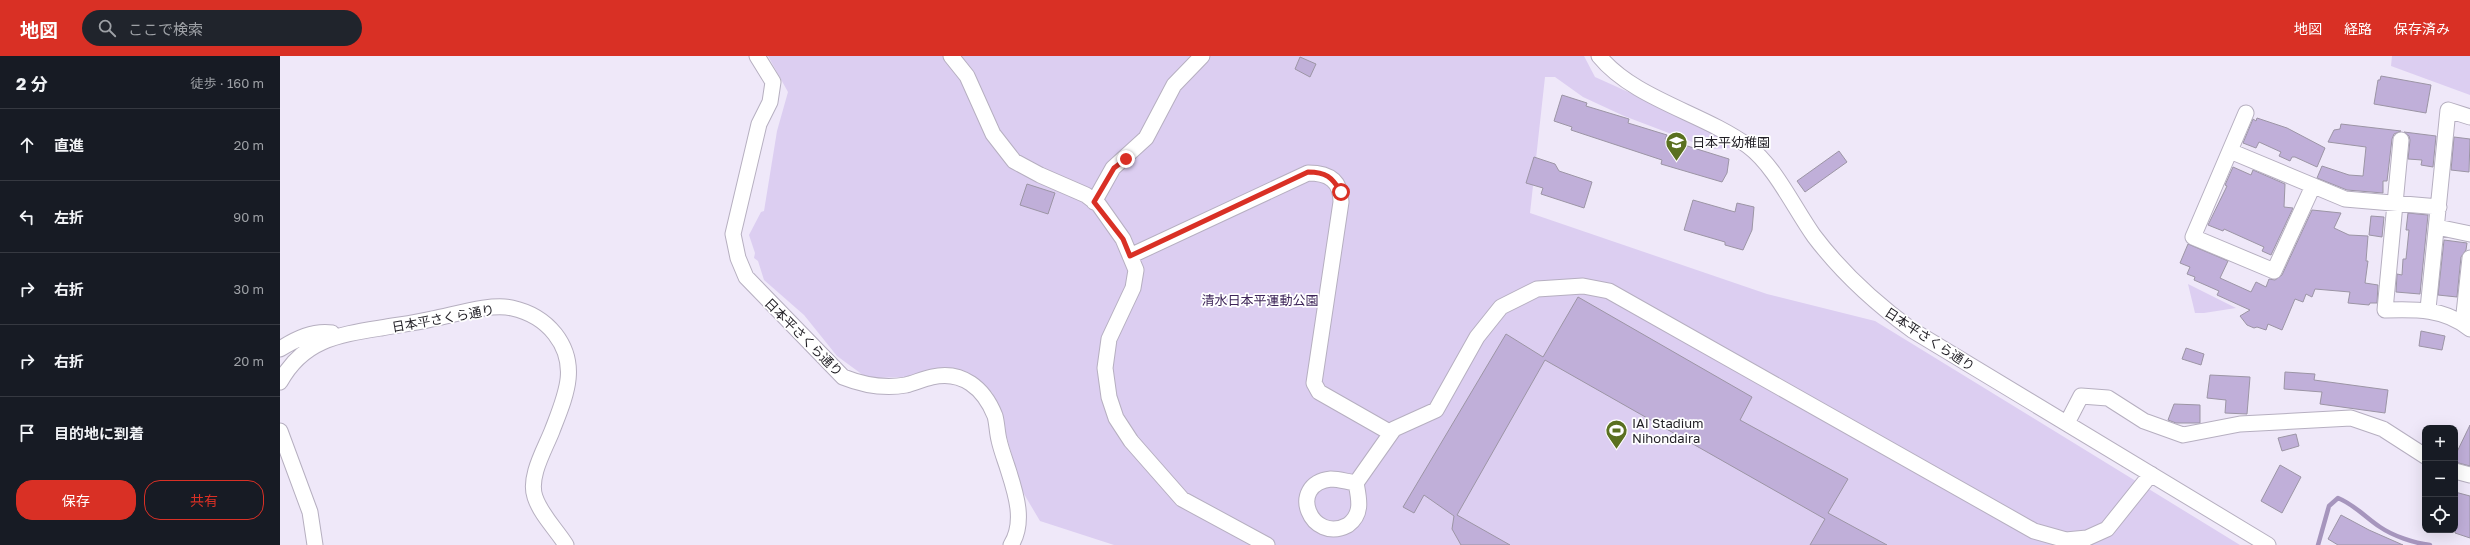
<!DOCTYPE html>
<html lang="ja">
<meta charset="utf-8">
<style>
:root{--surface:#171b24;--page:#20242c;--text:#f1f3f6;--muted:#9ea1a6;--line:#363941;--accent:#d93025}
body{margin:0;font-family:"Golos Text","Noto Sans JP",sans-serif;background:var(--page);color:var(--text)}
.controls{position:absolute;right:12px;bottom:12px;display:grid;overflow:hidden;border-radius:8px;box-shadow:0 4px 16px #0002}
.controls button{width:36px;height:36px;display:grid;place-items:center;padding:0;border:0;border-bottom:1px solid var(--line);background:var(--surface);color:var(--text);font:20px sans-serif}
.stop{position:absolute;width:12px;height:12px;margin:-9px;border:3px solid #d93025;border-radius:50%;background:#fff}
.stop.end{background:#d93025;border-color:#fff;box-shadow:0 1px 4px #0008}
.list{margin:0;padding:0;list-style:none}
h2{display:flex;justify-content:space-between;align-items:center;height:52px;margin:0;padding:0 16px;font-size:17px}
h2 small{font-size:13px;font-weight:400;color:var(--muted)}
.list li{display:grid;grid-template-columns:26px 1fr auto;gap:12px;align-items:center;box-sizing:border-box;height:72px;padding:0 16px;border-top:1px solid var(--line)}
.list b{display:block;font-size:15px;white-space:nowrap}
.list em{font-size:13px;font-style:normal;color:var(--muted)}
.actions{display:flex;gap:8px;padding:12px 16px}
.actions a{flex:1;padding:9px 0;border:1px solid var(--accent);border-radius:16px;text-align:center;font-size:14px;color:var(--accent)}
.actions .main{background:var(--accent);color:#fff}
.icon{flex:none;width:22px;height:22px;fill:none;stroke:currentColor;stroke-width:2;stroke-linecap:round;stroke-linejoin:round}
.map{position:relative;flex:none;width:2190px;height:489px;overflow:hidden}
header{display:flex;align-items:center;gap:24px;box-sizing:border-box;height:56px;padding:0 20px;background:var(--accent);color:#fff}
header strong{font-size:19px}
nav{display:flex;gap:22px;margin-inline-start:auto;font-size:14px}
.search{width:280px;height:36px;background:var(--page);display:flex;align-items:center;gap:10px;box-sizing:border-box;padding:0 14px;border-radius:22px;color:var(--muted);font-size:15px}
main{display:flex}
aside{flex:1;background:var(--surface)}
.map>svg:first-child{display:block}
.green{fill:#dccef1}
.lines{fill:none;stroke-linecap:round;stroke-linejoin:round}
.stream{stroke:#a695bd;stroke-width:4.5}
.building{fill:#c0afd9;stroke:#9c95a5}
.minor-casing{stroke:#b6afc0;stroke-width:17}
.minor{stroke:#fff;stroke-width:15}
.route{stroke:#d93025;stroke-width:5}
.labels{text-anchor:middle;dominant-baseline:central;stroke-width:3.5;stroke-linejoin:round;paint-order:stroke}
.poi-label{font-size:13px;fill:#211f25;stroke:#fff;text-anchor:start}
.park-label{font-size:13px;fill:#3d2458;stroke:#fff}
.street-label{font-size:13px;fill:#211f25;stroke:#fff}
</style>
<header>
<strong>地図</strong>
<div class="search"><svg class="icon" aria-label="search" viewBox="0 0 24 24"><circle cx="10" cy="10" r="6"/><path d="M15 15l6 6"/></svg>ここで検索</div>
<nav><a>地図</a><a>経路</a><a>保存済み</a></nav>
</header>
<main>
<aside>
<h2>2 分<small>徒歩 · 160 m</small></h2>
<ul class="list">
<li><svg class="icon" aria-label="ahead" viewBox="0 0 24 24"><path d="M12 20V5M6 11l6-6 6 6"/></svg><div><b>直進</b></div><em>20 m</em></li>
<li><svg class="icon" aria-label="left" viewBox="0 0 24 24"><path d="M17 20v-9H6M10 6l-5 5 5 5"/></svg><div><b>左折</b></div><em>90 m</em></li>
<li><svg class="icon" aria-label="right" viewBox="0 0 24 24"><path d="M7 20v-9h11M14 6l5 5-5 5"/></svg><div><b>右折</b></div><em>30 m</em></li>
<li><svg class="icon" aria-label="right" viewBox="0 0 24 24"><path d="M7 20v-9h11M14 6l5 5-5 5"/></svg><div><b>右折</b></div><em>20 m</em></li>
<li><svg class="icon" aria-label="arrive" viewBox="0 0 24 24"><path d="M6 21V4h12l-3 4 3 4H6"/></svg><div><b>目的地に到着</b></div></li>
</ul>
<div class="actions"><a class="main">保存</a><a>共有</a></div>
</aside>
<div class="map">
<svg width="2190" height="489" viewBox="0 0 2190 489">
<rect width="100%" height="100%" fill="#efe8f9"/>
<path class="green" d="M 488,0 L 1304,0 L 1315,21 L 1446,80 L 1454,92 L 1431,93 L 1344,60 L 1303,41 L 1275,21 L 1265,21 L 1250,157 L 1487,238 L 1595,265 L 1960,489 L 834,489 L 760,465 L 741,433 L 721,360 L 712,336 L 671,315 L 627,321 L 587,322 L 557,300 L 524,259 L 484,224 L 478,205 L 474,202 L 475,197 L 469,179 L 481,156 L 484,155 L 497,75 L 508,36 Z
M 2112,0 L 2190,0 L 2190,39 L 2111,10 Z
M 1908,228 L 1956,252 L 1924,257 L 1915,257 Z"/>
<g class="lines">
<path class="stream" d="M 2038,489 L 2049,450 L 2058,442 C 2075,449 2085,461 2100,471 C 2113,480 2134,487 2150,489"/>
</g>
<path class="building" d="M 1020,1 L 1036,8 L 1030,21 L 1015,13 Z
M 2101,20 L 2151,29 L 2146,57 L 2094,48 L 2098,24 L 2100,24 Z
M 1282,39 L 1307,47 L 1306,50 L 1349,63 L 1348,67 L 1387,79 L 1385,83 L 1449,103 L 1447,117 L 1442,126 L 1381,108 L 1382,104 L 1291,74 L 1292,71 L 1274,65 Z
M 1977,62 L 2007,72 L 2045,92 L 2037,111 L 2015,101 L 2012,101 L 2010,105 L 1999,100 L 2001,96 L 1979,86 L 1976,92 L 1963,87 L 1973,63 L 1976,65 Z
M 2061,68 L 2121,75 L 2114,78 L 2112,83 L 2107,125 L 2103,125 L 2103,137 L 2067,134 L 2037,122 L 2042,110 L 2069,119 L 2083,120 L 2086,91 L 2048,86 L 2054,74 L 2060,73 Z
M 2124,76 L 2156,80 L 2153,111 L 2141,109 L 2142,104 L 2128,103 L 2130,84 L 2129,80 Z
M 2174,81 L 2190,83 L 2189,116 L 2171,114 Z
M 1559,95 L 1567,106 L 1525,136 L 1517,125 Z
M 1254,101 L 1275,108 L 1279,115 L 1312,126 L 1304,152 L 1261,138 L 1263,132 L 1246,127 Z
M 1953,111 L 1971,119 L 1973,114 L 2005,128 L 2004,151 L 2013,152 L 1991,199 L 1982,195 L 1984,191 L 1944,173 L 1943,175 L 1928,169 L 1947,130 L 1945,129 Z
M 747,128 L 775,137 L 768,158 L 740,149 Z
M 1413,144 L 1455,156 L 1457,147 L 1474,151 L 1472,174 L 1463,194 L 1445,189 L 1445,186 L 1404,174 Z
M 2032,154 L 2061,157 L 2054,172 L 2069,179 L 2088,180 L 2086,205 L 2088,205 L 2085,227 L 2098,229 L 2097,247 L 2090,247 L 2089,249 L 2068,247 L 2070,236 L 2035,233 L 2032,241 L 2026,238 L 2023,246 L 2015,243 L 2002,274 L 1988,268 L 1986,274 L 1977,271 L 1974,272 L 1967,269 L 1960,260 L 1970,254 L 1937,239 L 1939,235 L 1914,224 L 1915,221 L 1907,218 L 1910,211 L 1900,207 L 1908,188 L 1948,205 L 1940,222 L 1971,236 L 1976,226 L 1986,231 L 1989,223 L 1995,224 L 2002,219 Z
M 2128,157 L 2148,159 L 2140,238 L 2116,236 L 2117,218 L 2122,219 L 2123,203 L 2126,203 L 2129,174 L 2126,174 Z
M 2091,160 L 2104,161 L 2102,181 L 2089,179 Z
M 2164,184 L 2187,187 L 2186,194 L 2181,201 L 2177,241 L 2158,239 Z
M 1298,241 L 1472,341 L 1460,364 L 1568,423 L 1548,457 L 1607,489 L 1530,489 L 1545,463 L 1265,304 L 1177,459 L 1230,489 L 1181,489 L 1172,473 L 1174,460 L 1144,439 L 1134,457 L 1123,451 L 1226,278 L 1263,301 Z
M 2141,275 L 2165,280 L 2162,294 L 2139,290 Z
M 1906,292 L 1924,298 L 1921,309 L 1902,303 Z
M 2005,316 L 2035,318 L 2034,324 L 2108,334 L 2105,357 L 2040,348 L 2042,336 L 2004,333 Z
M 1930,319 L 1970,321 L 1967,358 L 1945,357 L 1946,344 L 1927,342 Z
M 1894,348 L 1920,349 L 1920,367 L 1896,367 L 1888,364 Z
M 2190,369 L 2190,410 L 2175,406 L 2175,400 Z
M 2016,378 L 2019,390 L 2002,395 L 1998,382 Z
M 2000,409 L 2021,421 L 2002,457 L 1981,445 Z
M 2175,436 L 2190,440 L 2190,482 L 2175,477 Z
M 2061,459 L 2089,474 L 2123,489 L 2058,489 L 2048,483 Z"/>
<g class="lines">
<defs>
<path id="minor" d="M 477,0 L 493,26 L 490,46 L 479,68 L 453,178 L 458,202 L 466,221 L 563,321 C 583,329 604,333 626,329 C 634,327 643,323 652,321 C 682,314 704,332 715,360 C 717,367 717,376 719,384 C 721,393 724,401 727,410 C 735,435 746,465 731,489
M 671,0 L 687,20 L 713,78 L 734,105 L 760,119 L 806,139 L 819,149 L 843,183 L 856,214 L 853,232 L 829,283 L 825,312 L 829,341 L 836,362 L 851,385 L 902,443 L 987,489
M 1319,0 C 1354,43 1423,57 1468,90 C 1495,110 1514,152 1534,180 C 1562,217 1595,247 1632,274 L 1988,489
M 1966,57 L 1913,181 L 1994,215 L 2033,130
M 2121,84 L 2105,254 C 2135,253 2165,252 2190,273
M 1950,95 L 2065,143 L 2159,151
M 814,146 L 833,112 L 866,82 L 894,29 L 922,0
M 2157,171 L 2190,178
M 850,200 L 1028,117 C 1048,117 1061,124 1061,146 L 1034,327 L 1039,336 L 1111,377
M 2148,253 L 2168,54 L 2190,61
M 2183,267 L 2190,202
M 0,293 C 16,283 34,274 52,277
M 0,326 C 23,284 57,279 101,272 C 118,269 135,267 152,263 C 174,259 210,247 232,252 C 250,256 264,264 275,278 C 300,310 285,341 272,375 C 265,393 248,421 255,441 C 261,459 276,473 286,489
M 1787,367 L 1801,340 L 1828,342 L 1864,365 L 1903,379 L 1960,368 L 2071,362 L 2103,373 L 2145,400
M 0,375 L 30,456 L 35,489
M 2175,415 L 2190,419
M 1076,427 C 1068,426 1059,423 1051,423 C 1006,428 1031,489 1068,469 C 1083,458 1079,443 1076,427 L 1114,373 L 1156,354 L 1197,281 L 1221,251 L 1257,233 L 1303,230 L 1329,235 L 1754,475 L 1786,484 L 1807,482 L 1827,473 L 1871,418"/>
</defs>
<use href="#minor" class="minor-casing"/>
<use href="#minor" class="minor"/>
</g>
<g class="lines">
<path class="route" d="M 846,103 L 834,112 L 814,146 L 843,183 L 850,200 L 1028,116 C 1046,116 1052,121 1061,136"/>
</g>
<defs>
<symbol id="school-pin" viewBox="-11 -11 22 30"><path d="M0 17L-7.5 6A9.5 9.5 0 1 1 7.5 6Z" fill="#5a7020" stroke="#fff"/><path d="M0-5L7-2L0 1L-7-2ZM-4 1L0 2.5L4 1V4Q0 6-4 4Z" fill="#fff"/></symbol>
<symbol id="stadium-pin" viewBox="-11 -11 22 30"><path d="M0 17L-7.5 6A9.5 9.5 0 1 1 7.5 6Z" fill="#5a7020" stroke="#fff"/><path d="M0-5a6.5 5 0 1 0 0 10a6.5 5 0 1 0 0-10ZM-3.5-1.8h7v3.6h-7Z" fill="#fff"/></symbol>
</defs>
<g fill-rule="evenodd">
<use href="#school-pin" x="1384" y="74" width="25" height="34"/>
<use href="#stadium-pin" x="1324" y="362" width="25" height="34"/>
</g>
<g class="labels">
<g class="poi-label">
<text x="1412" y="86">日本平幼稚園</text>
<text x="1352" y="367">IAI Stadium<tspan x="1352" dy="15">Nihondaira</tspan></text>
</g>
<g class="park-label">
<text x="980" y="244">清水日本平運動公園</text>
</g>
<g class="street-label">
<text transform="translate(163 262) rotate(-10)">日本平さくら通り</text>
<text transform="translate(524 281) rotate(45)">日本平さくら通り</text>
<text transform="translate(1650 283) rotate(33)">日本平さくら通り</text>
</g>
</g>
</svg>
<div class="controls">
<button>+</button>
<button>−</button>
<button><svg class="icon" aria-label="locate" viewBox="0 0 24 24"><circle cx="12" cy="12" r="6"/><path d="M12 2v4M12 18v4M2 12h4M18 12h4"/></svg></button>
</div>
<div class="stop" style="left:1061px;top:136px"></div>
<div class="stop end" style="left:846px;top:103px"></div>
</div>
</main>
